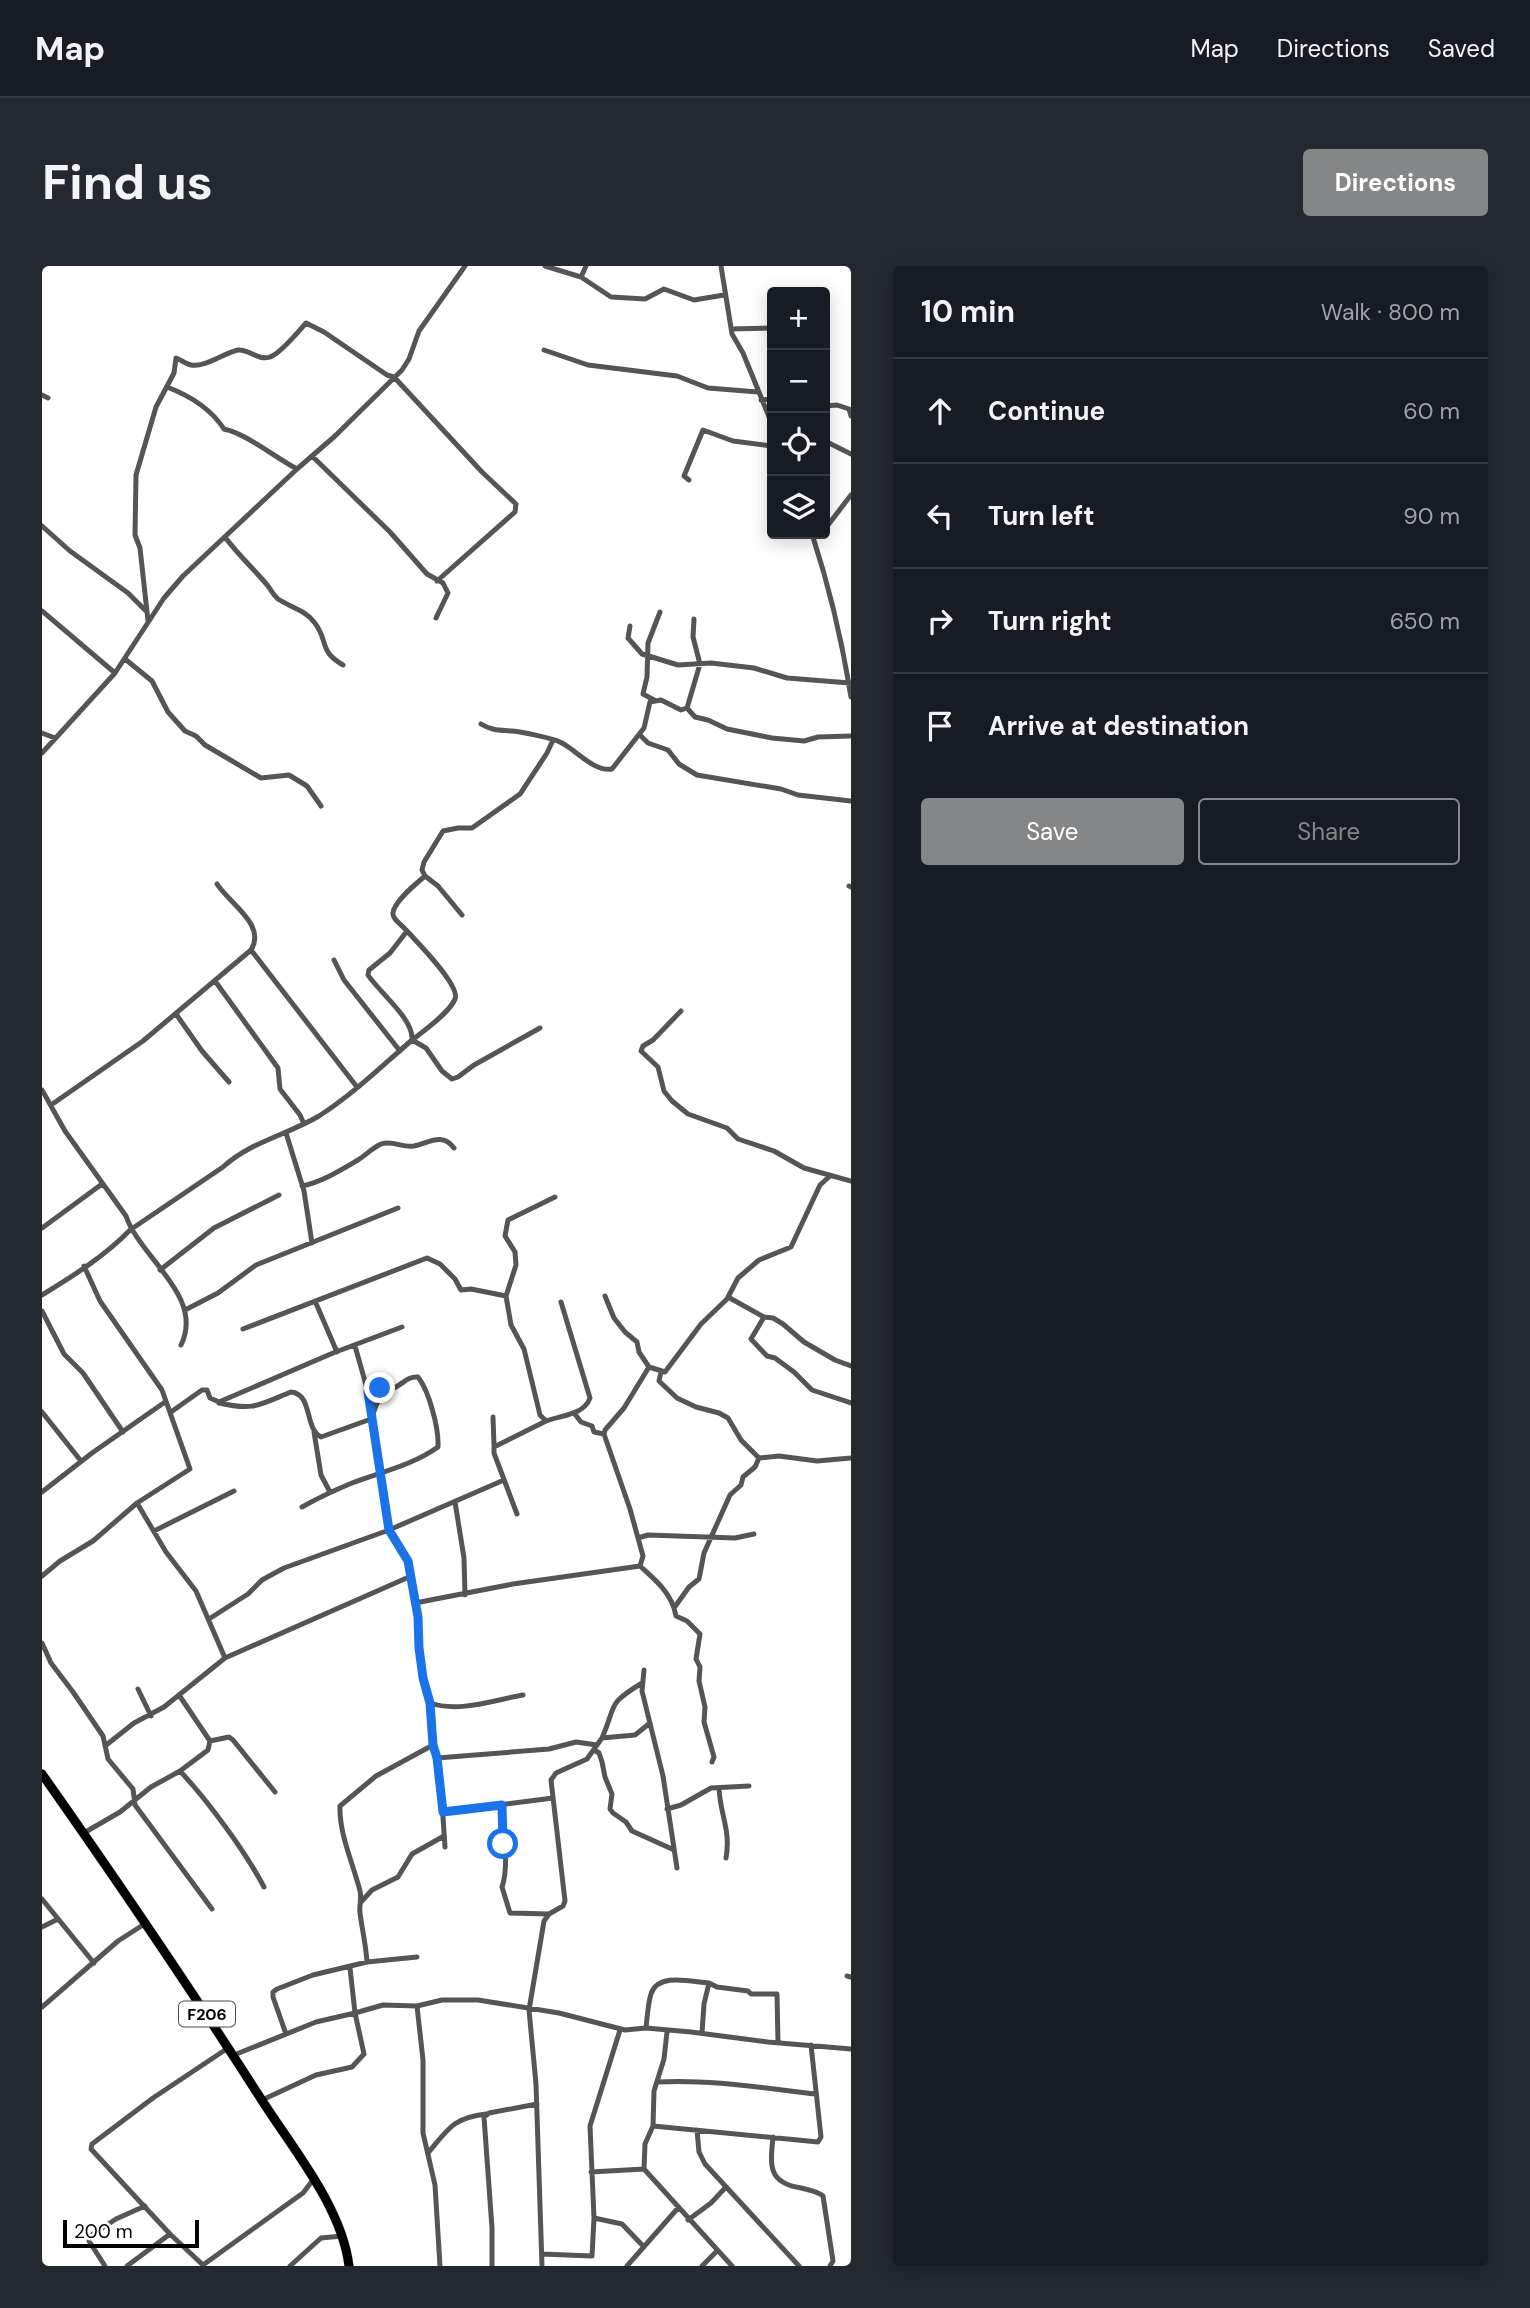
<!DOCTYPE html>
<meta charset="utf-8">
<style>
:root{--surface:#171b24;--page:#242831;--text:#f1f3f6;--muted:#9ea1a6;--line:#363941;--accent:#858687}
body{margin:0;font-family:"DM Sans",sans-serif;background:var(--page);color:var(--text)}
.controls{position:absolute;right:21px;top:21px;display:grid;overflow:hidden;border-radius:7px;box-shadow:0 4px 18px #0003}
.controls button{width:63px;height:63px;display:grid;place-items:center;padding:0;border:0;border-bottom:2px solid var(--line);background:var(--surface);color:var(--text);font:35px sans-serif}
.scale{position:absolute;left:21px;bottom:18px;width:136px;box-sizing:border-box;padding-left:7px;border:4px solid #000;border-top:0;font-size:19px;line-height:24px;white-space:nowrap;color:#000;-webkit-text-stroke:5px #fff;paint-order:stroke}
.stop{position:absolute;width:21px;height:21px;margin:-16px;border:5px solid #1a73e8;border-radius:50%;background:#fff}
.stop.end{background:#1a73e8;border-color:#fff;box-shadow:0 2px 7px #0008}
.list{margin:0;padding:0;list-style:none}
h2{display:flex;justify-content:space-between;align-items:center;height:91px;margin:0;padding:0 28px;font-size:30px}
h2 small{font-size:23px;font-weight:400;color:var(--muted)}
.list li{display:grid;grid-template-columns:46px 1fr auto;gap:21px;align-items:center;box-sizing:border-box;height:105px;padding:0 28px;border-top:2px solid var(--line)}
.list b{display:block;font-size:26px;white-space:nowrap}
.list em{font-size:23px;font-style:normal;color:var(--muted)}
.actions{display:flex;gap:14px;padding:21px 28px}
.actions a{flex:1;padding:16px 0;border:2px solid var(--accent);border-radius:7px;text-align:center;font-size:24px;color:var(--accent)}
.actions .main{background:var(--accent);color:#fff}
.icon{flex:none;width:38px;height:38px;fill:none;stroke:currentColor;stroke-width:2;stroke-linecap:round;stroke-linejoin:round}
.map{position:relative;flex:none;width:809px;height:2000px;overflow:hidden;border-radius:7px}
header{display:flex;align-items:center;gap:42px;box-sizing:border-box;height:98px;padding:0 35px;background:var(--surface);border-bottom:2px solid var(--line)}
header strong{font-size:33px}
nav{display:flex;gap:38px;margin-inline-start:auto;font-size:24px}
.intro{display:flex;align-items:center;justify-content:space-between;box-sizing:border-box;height:168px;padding:0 42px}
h1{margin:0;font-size:49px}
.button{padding:18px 32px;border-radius:7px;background:var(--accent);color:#fff;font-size:24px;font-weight:700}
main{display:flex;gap:42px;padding:0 42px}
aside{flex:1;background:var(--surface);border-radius:7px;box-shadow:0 4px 18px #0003}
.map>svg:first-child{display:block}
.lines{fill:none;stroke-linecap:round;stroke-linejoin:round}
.primary-casing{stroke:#dbdbdb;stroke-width:10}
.street{stroke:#555;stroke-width:5}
.primary{stroke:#000;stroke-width:9}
.route{stroke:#1a73e8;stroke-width:9}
.labels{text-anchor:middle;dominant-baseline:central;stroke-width:7;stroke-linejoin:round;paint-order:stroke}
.shield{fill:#fff;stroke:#4c4c4c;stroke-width:2}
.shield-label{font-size:16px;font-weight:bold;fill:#000}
</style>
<header>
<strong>Map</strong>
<nav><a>Map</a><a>Directions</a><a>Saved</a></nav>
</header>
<div class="intro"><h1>Find us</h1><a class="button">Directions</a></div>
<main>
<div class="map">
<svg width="809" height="2000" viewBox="0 0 809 2000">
<rect width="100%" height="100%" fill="#fff"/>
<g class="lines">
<defs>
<path id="primary" d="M 0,1508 C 76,1616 150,1725 221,1836 C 252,1884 300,1942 307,2000"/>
</defs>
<use href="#primary" class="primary-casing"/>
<path class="street" d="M 503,0 L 539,11 L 569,31 L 603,33 L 622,23 L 652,34 L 682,29
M 679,0 L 690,68 L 701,87 L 730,158
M 539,11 L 544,0
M 689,63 L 730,62
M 502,84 L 546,99 L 635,110 L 666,122 L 716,126
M 125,121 C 146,129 169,143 182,163 C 205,168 232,191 255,203
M 0,129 L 6,132
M 719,134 L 730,133
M 783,140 L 795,139 L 807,143 L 809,150
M 783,175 L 809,188
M 270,190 L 348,266 L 385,308 L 401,317 L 406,327 L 394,352
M 647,214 L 642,210 L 661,164 L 691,175 L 730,180
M 0,260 L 28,285 L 86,327 L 104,345
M 783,263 L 809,229
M 770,268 C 788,323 800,374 809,431
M 183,271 C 196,289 212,303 226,320 C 230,325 231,329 236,333 C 248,341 263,344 272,356 C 287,374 276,385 301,399
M 0,345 L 73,407
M 106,355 L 98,282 L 93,269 L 94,209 L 114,141 L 132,107 L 134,92 C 139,94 144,98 149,99 C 162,102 184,86 196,84 C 207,83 216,95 228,91 C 238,88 257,65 264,57 L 282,66 L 345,109 L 352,111 L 440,206 L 474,238 L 473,246 L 395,315
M 588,360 L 586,372 L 600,388 L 636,399 L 669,397 L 712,402 L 745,412 L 808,417
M 83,393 L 110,415 L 126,446 L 143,465 L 154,470 L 163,479 L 219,512 L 247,509 L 265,520 L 279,540
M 612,434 L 601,428 L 605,411 L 606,377 L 618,346
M 645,442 L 653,451 L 666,454 L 685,463 L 730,472 L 762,475 L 776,471 L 809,470
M 439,458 C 450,465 459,464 470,465 C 480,466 510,472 518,476 C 535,484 551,506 570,503 L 602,462 L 608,436 L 619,434 L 639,444 L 645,442 L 658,398 L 651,371 L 652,353
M 0,467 L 13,472
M 598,469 L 606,477 L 626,484 L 637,498 L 655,509 L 739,523 L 756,529 L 809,535
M 0,487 L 73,407 L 122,332 L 141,310 L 255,203 L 293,170 L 360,104 L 367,93 L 377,65 L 423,0
M 807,620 L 809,621
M 420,649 L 396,620 L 383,610 L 380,604 L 382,596 L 401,565 L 416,562 L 430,562 L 478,528 L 505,487 L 511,474
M 365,665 L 348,687 L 327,704 L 326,709 C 337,726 372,753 370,774 C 382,765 408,746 413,733 C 419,720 374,675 364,664 C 360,659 350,653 351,647 C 352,635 375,617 383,610
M 209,684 L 315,821
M 292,694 L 302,714 L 358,785
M 173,715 L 236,802 L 238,823 L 258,849 L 262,858
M 639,745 L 611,774 L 601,780 L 599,785 L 616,801 L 622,825 L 630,835 L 646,848 L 685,862 L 696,873 L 732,885 L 762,902 L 809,915
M 134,748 L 160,785 L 187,816
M 0,824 L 23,865 L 84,950 C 98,992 163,1030 139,1079
M 9,839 L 101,775 L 209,684 C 225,659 187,637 175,618
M 244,867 L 262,925 L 270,977
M 260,920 C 280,916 299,904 316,894 C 324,889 330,882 339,878 C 351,874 360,882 372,880 C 387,877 400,866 412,882
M 0,962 L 60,918
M 118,1004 L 172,962 L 237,929
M 0,1029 C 31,1010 63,990 88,964 L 181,901 C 208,876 245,869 277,850 C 310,829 340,800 370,774 L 384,782 L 400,805 L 410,813 L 416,811 L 432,799 L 498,762
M 464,1030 L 474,999 L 473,986 L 463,970 L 466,954 L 513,931
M 686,1031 L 722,1051 L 731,1052 L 741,1058 L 762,1076 L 793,1094 L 809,1100
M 273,1035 L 295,1086
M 143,1044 L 176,1027 L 214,999 L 356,942
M 0,1045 L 22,1088 L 41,1107 L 81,1166
M 722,1051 L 709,1073 L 725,1090 L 733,1092 L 752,1106 L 770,1124 L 809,1137
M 201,1063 L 385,992 L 398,998 L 413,1013 L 419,1024 L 429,1023 L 464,1030 L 469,1059 L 482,1083 L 498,1149 L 504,1155 C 520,1149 542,1149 548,1132 L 519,1036
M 313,1080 L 326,1126 L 347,1264 L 366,1295 L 376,1351 L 381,1412 L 388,1437 L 391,1479 L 399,1522 L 403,1581
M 607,1101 L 623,1106 L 659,1058 L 685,1033 L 696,1012 L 717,994 L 749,981 L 778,919 L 788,910
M 619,1106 L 617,1115 L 635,1132 L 654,1141 L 677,1147 L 686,1152 L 699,1174 L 717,1192 L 737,1190 L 775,1195 L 809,1192
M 177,1137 C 212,1145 217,1139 249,1126 C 271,1128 262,1162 279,1171 L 329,1153 L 335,1137 L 349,1123
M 0,1146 L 39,1195
M 129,1146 L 160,1124 L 165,1124 L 168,1132 L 177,1136 L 291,1087 L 360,1061
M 532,1147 L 539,1156 L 550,1160 L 552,1166 L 562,1168
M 451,1151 L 452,1179
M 272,1166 L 279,1209 L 288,1226
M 0,1226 L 50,1187 L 123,1136
M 413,1236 L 422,1292 L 423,1329
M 95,1237 L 124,1286 L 154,1325 L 183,1392
M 260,1241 C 276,1232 293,1224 310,1217 C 339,1206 371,1199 396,1181 C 397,1162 387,1125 376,1111 C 364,1110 360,1120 349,1123 C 341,1125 334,1122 326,1126
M 475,1248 L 452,1187 L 452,1181 L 504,1155
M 112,1265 L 192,1225
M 596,1272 L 606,1269 L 693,1272 L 712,1268
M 598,1300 C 612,1313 626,1324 632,1342
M 0,1310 L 18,1295 L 51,1275 L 95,1237 L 148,1203 L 120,1124 L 58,1035 L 42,1000
M 373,1337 L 471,1318 L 598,1300 L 601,1290 L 588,1243 L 562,1168 L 563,1164 L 582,1142 L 607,1101 L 597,1086 L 595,1076 L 583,1066 L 572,1052 L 563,1030
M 167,1353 L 206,1328 L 220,1314 L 242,1302 L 347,1264 L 462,1214
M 0,1377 L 9,1397 L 31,1426 L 61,1470 L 66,1493 L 91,1523 L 93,1539 L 170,1643
M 602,1404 L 600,1425 L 621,1510 L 635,1602
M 96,1423 L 109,1450
M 137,1429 L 168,1475
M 388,1437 C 417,1447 452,1434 481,1429
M 560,1472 C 575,1438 564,1439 600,1417
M 168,1475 L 187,1471 L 191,1474 L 233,1526
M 63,1480 L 92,1457 L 122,1441 L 183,1392 L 367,1311
M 552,1484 L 557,1487 L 560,1496 L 563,1511 L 570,1528 L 568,1543 L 571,1547 L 584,1556 L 590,1565 L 630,1583
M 395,1492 L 507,1483 L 534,1476 L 555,1479
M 670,1496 L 672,1491 L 662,1456 L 663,1441 L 657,1415 L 658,1401 L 654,1393 L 658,1368 L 645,1355 L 634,1350 L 632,1342 L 647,1321 L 657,1313 L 662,1287 L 688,1229 L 699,1219 L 701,1211 L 713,1201 L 717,1192
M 138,1505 C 166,1535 203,1585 222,1621
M 677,1522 C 678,1549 689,1563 684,1592
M 460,1540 C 462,1561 467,1603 460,1621 L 468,1647 L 507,1648
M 625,1543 L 639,1539 L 669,1522 L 707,1520
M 401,1546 L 511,1532
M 40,1568 L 78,1546 L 109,1521 L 138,1505 L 166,1484 L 168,1475
M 0,1633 L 52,1697
M 319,1636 L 330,1624 L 356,1611 L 370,1588 L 402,1570
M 0,1661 L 16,1653
M 325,1696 C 324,1679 320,1663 318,1647 C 317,1639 320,1632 318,1625 C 311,1597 297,1568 298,1540 L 334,1510 L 391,1479
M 805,1710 L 809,1711
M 667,1717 L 675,1721 L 706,1725 L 709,1728 L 735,1728 L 736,1777
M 375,1740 L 381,1794 L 381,1867 L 393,1919 L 398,2000
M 0,1741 L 76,1675 L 104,1657
M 604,1762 C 605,1753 606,1737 609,1728 C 616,1706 650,1716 667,1717 L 662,1738 L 660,1767
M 625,1766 L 622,1793 L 612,1825 L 611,1860 L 603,1878 L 602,1903 L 690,2000
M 244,1768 L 231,1731 L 231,1726 L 235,1723 L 271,1709 L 325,1696 L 375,1691
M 186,1782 L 111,1832 L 50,1878 L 49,1883 L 128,1968 L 161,1999 L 247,1937 L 261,1927 L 271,1914
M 192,1789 L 274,1756 L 313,1747 L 308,1702
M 615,1816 C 668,1813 721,1822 774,1828
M 220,1834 L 274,1809 L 310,1801 L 322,1788 L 313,1747 L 341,1739 L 375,1740 L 400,1734 L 436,1734 L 517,1747 L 583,1764 L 604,1762 L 649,1766 L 726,1776 L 809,1783
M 611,1860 L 776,1876 L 779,1871 L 769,1779
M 655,1864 L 657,1886 L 663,1898 L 757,2000
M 731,1871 C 728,1900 726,1917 759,1922 C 768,1924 775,1925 781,1930 L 791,1995 L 788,2000
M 386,1887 C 407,1862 411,1852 444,1848
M 549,1906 L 602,1903
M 552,1952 L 580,1958 L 602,1981
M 646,1954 L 669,1937 L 684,1921
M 500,1988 L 550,1990 L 552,1952 L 548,1860 L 578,1764
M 63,2000 L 47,1975 L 48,1970 L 74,1953 L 103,1940
M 85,2000 L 128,1968
M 248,2000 L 279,1972 L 300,1970
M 450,2000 L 450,1962 L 442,1851 L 447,1847 L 495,1838
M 500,2000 L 494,1818 L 487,1744 L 502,1655 L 507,1648 L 521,1640 L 523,1635 L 509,1514 L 514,1507 L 545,1493 L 560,1472 L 593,1469 L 608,1457
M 585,2000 L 636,1942
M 660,2000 L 675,1985"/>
<use href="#primary" class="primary"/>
</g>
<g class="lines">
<path class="route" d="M 338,1122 L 326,1126 L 347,1264 L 366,1295 L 376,1351 L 377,1382 L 381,1412 L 388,1437 L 391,1479 L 395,1492 L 401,1546 L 460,1539 L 461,1578"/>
</g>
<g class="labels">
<rect class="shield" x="137" y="1735.5" width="56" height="25" rx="5"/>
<g class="shield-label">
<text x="165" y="1748">F206</text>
</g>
</g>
</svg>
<div class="controls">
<button>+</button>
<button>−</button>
<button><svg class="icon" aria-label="locate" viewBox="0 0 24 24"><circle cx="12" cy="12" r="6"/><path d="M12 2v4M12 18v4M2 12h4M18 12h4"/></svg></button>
<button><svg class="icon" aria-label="layers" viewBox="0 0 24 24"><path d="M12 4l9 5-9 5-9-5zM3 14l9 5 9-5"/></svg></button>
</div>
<div class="scale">200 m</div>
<div class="stop" style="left:461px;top:1578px"></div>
<div class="stop end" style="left:338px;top:1122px"></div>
</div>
<aside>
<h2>10 min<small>Walk · 800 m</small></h2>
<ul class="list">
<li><svg class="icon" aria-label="ahead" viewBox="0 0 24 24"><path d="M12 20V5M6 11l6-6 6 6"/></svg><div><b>Continue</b></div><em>60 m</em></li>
<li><svg class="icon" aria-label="left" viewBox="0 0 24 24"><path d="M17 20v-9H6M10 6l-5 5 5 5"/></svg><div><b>Turn left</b></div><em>90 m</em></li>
<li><svg class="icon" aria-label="right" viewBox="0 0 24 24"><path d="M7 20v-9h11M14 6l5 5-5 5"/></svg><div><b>Turn right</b></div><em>650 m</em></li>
<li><svg class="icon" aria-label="arrive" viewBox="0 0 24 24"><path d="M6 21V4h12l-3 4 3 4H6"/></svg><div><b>Arrive at destination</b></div></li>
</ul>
<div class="actions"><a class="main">Save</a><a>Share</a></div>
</aside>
</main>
